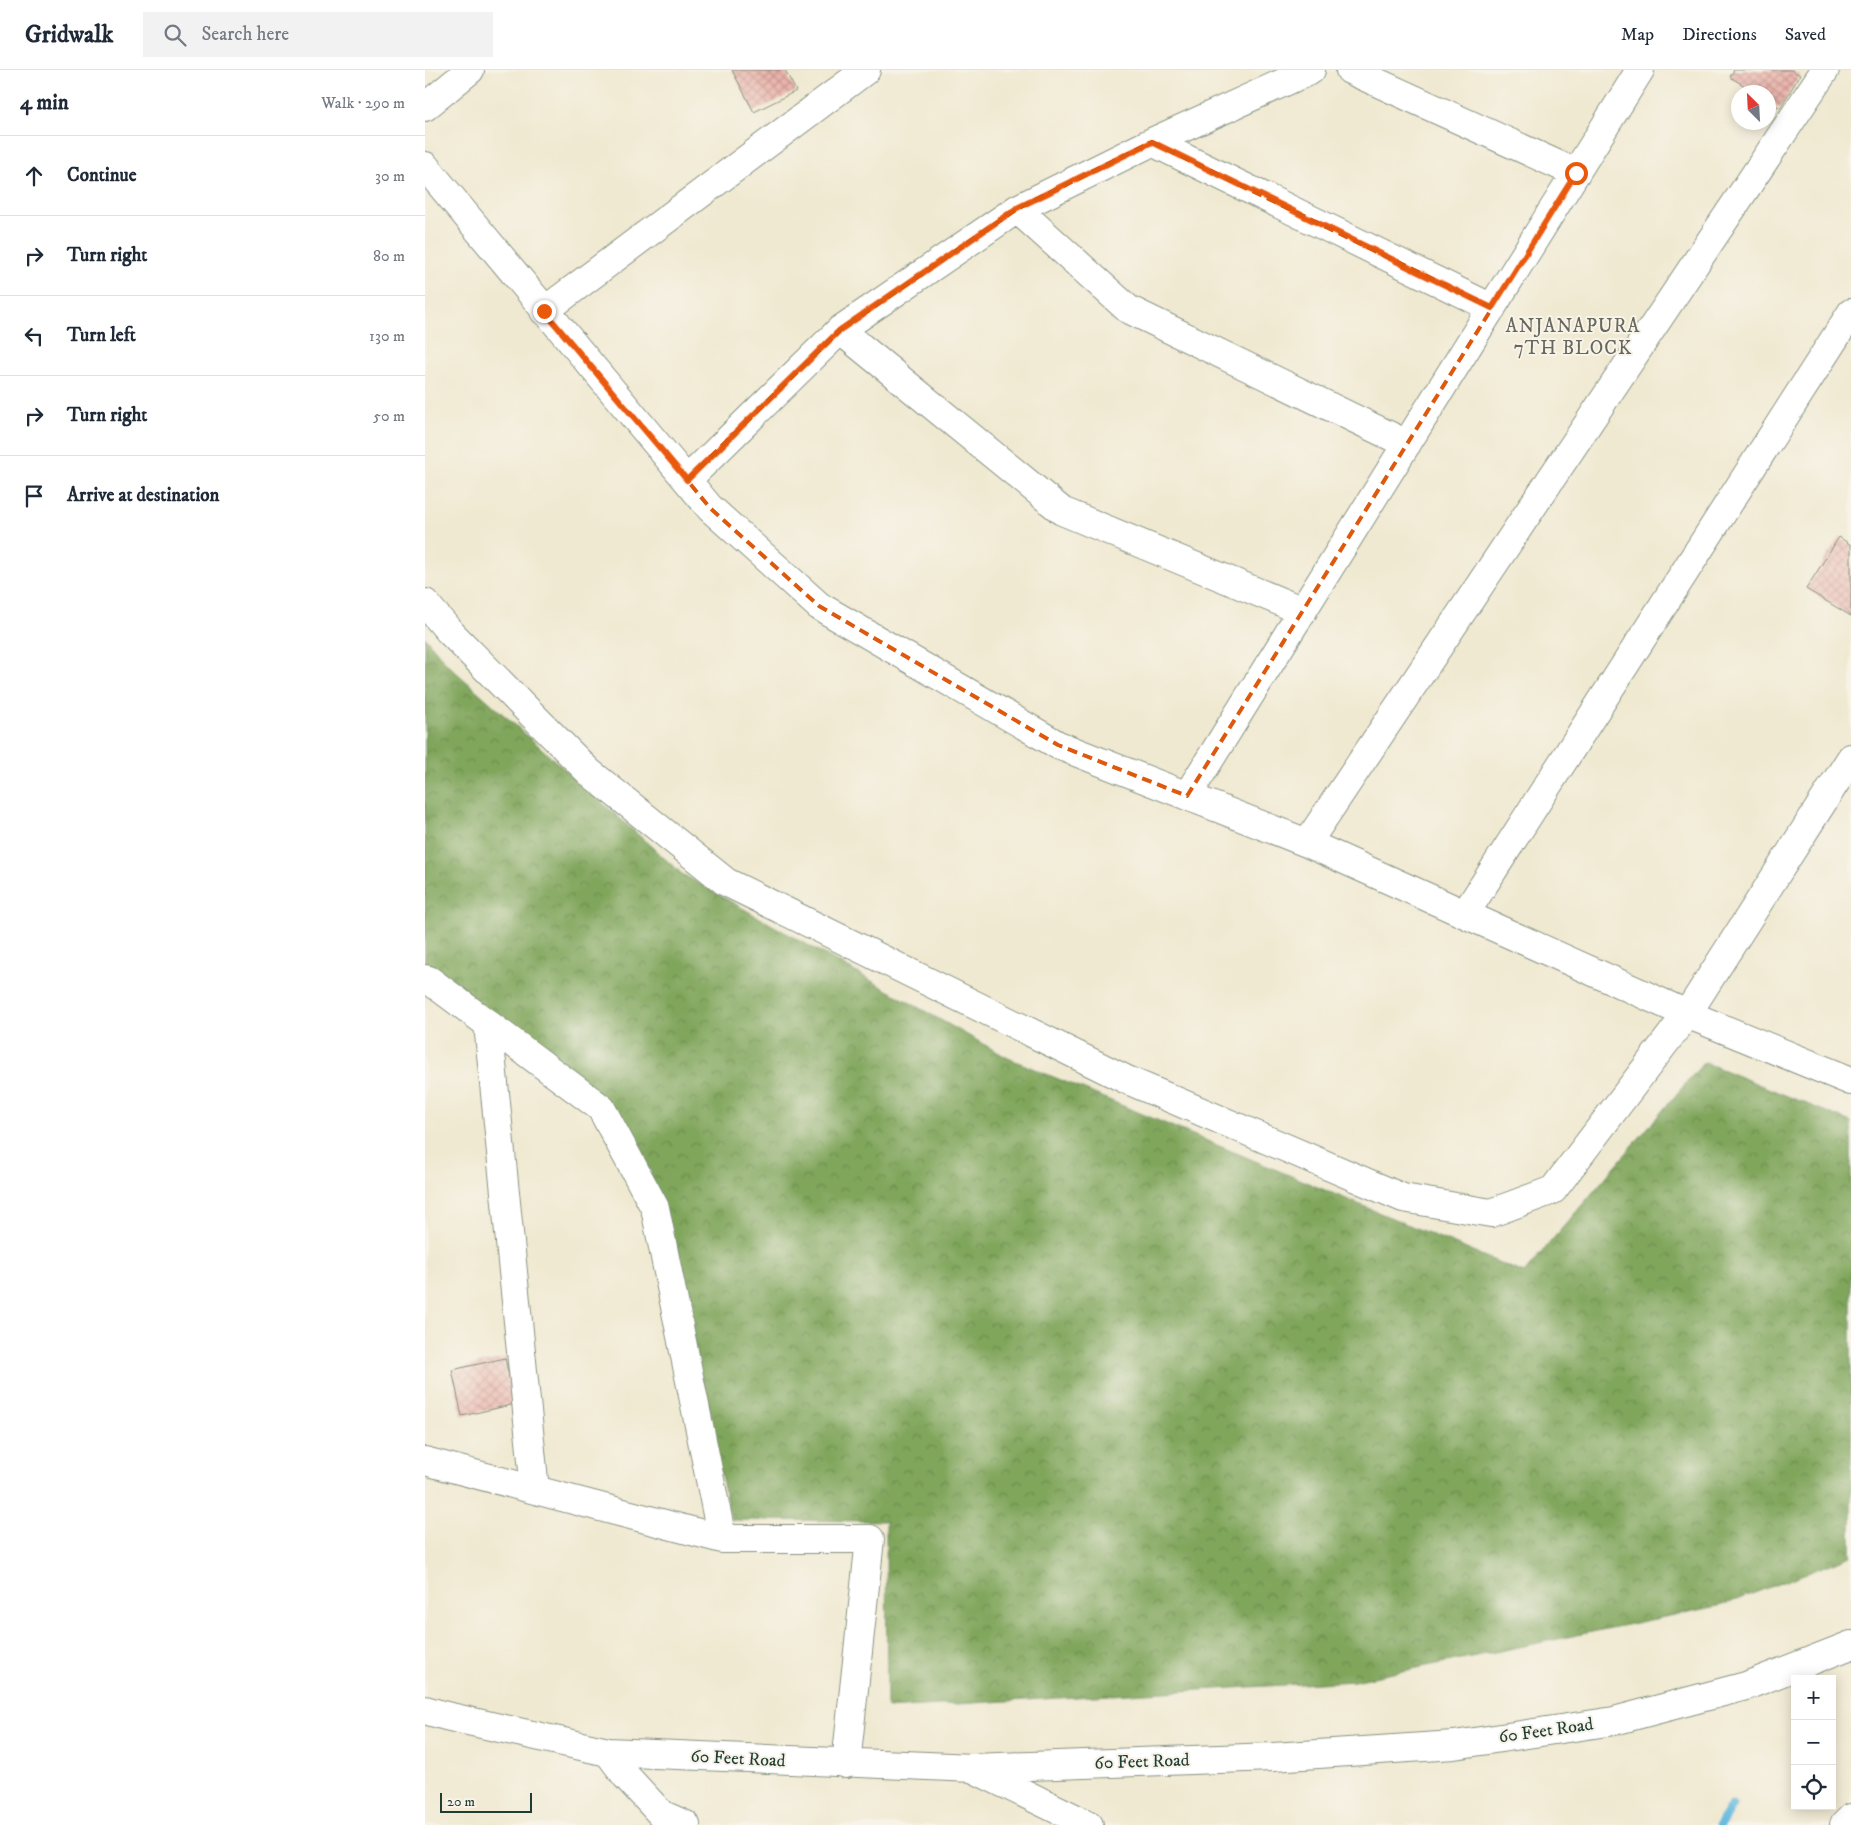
<!DOCTYPE html>
<meta charset="utf-8">
<style>
:root{--surface:#fff;--page:#f2f2f3;--text:#1f2937;--muted:#747a83;--line:#e0e1e3}
body{margin:0;font-family:"IM FELL DW Pica",serif;background:var(--page);color:var(--text)}
.controls{position:absolute;right:15px;bottom:15px;display:grid;overflow:hidden;border-radius:0px;box-shadow:0 2px 12px #0003}
.controls button{width:45px;height:45px;display:grid;place-items:center;padding:0;border:0;border-bottom:1px solid var(--line);background:var(--surface);color:var(--text);font:25px sans-serif}
.compass{position:absolute;left:1306px;top:15px;width:45px;height:45px;border-radius:50%;background:var(--surface);box-shadow:0 2px 12px #0003;rotate:336deg}
.scale{position:absolute;left:15px;bottom:12px;width:92px;box-sizing:border-box;padding-left:5px;border:2px solid #1f3d34;border-top:0;font-size:14px;line-height:18px;white-space:nowrap;color:#1f3d34;-webkit-text-stroke:4px #f7f3e8;paint-order:stroke}
.stop{position:absolute;width:15px;height:15px;margin:-11px;border:4px solid #ea580c;border-radius:50%;background:#fff}
.stop.end{background:#ea580c;border-color:#fff;box-shadow:0 1px 5px #0008}
.list{margin:0;padding:0;list-style:none}
h2{display:flex;justify-content:space-between;align-items:center;height:65px;margin:0;padding:0 20px;font-size:21px}
h2 small{font-size:16px;font-weight:400;color:var(--muted)}
.list li{display:grid;grid-template-columns:32px 1fr auto;gap:15px;align-items:center;box-sizing:border-box;height:80px;padding:0 20px;border-top:1px solid var(--line)}
.list b{display:block;font-size:19px;white-space:nowrap}
.list em{font-size:16px;font-style:normal;color:var(--muted)}
.icon{flex:none;width:28px;height:28px;fill:none;stroke:currentColor;stroke-width:2;stroke-linecap:round;stroke-linejoin:round}
.map{position:relative;flex:none;width:1426px;height:1755px;overflow:hidden}
header{display:flex;align-items:center;gap:30px;box-sizing:border-box;height:70px;padding:0 25px;background:var(--surface);border-bottom:1px solid var(--line)}
header strong{font-size:24px}
nav{display:flex;gap:28px;margin-inline-start:auto;font-size:18px}
.search{width:350px;height:45px;background:var(--page);display:flex;align-items:center;gap:12px;box-sizing:border-box;padding:0 18px;border-radius:0px;color:var(--muted);font-size:19px}
main{display:flex}
aside{flex:1;background:var(--surface)}
.map>svg:first-child{display:block}
.forest{fill:url(#forest-crowns);stroke:#507248}
.lines{fill:none;stroke-linecap:round;stroke-linejoin:round}
.stream{stroke:#62b9df;stroke-width:9}
.building{fill:url(#building-cross-hatch)}
.minor-casing{stroke:#889382;stroke-width:30}
.minor{stroke:#fff;stroke-width:28}
.route{stroke:#ea580c;stroke-width:6}
.marked{fill:none;stroke:#de580e;stroke-width:4;stroke-dasharray:10 6;stroke-linejoin:round}
.labels{text-anchor:middle;dominant-baseline:central;stroke-width:4;stroke-linejoin:round;paint-order:stroke}
.street-label{font-size:18px;fill:#1f3d34;stroke:#f7f3e8}
.neighbourhood-label{font-size:19px;letter-spacing:1px;fill:#67675e;stroke:#f7f3e8}
</style>
<header>
<strong>Gridwalk</strong>
<div class="search"><svg class="icon" aria-label="search" viewBox="0 0 24 24"><circle cx="10" cy="10" r="6"/><path d="M15 15l6 6"/></svg>Search here</div>
<nav><a>Map</a><a>Directions</a><a>Saved</a></nav>
</header>
<main>
<aside>
<h2>4 min<small>Walk · 290 m</small></h2>
<ul class="list">
<li><svg class="icon" aria-label="ahead" viewBox="0 0 24 24"><path d="M12 20V5M6 11l6-6 6 6"/></svg><div><b>Continue</b></div><em>30 m</em></li>
<li><svg class="icon" aria-label="right" viewBox="0 0 24 24"><path d="M7 20v-9h11M14 6l5 5-5 5"/></svg><div><b>Turn right</b></div><em>80 m</em></li>
<li><svg class="icon" aria-label="left" viewBox="0 0 24 24"><path d="M17 20v-9H6M10 6l-5 5 5 5"/></svg><div><b>Turn left</b></div><em>130 m</em></li>
<li><svg class="icon" aria-label="right" viewBox="0 0 24 24"><path d="M7 20v-9h11M14 6l5 5-5 5"/></svg><div><b>Turn right</b></div><em>50 m</em></li>
<li><svg class="icon" aria-label="arrive" viewBox="0 0 24 24"><path d="M6 21V4h12l-3 4 3 4H6"/></svg><div><b>Arrive at destination</b></div></li>
</ul>
</aside>
<div class="map">
<svg width="1426" height="1755" viewBox="0 0 1426 1755">
<defs>
<pattern id="forest-crowns" width="20" height="18" patternUnits="userSpaceOnUse" patternTransform="scale(1.25)"><rect width="20" height="18" fill="#80a65b"/><path d="M2 6a3 3 0 1 1 6 0M12 15a3 3 0 1 1 6 0" fill="none" stroke="#68884c"/></pattern>
<pattern id="building-cross-hatch" width="8" height="8" patternUnits="userSpaceOnUse" patternTransform="scale(1.25)"><rect width="8" height="8" fill="#ecb4ab"/><path d="M0 0l8 8M0 8l8-8" fill="none" stroke="#bf948c"/></pattern>
</defs>
<rect width="100%" height="100%" fill="#f7f3e8"/>
<filter id="ink" filterUnits="userSpaceOnUse"><feTurbulence type="fractalNoise" baseFrequency=".02" numOctaves="2"/><feDisplacementMap in="SourceGraphic" scale="10" xChannelSelector="R" yChannelSelector="G"/><feConvolveMatrix kernelMatrix="1 2 1 2 8 2 1 2 1" color-interpolation-filters="sRGB"/></filter>
<filter id="wash" filterUnits="userSpaceOnUse"><feTurbulence type="fractalNoise" baseFrequency=".0096" numOctaves="4" result="noise"/><feDisplacementMap in="SourceGraphic" scale="20" xChannelSelector="R" yChannelSelector="G"/><feGaussianBlur stdDeviation="1.12" result="paint"/><feColorMatrix in="noise" values="0 0 0 0 0 0 0 0 0 0 0 0 0 0 0 0 0 1.4 0 .05"/><feComposite in="paint" operator="in"/></filter>
<g filter="url(#wash)">
<rect width="100%" height="100%" fill="#f0e9d1"/>
<path class="forest" d="M 0,567 L 23,595 L 257,804 L 583,988 L 1099,1203 L 1279,992 L 1426,1052 L 1426,1486 L 1298,1535 L 929,1611 L 462,1638 L 461,1451 L 306,1450 L 235,1128 L 179,1028 L 0,902 Z"/>
<g class="lines">
<path class="stream" d="M 1295,1755 L 1307,1735"/>
</g>
<g id="blocks">
<path class="building" d="M 307,0 L 360,0 L 371,21 L 329,42 Z
M 1309,0 L 1366,0 L 1375,5 L 1355,38 L 1344,31 L 1344,22 L 1330,22 L 1305,7 Z
M 1414,467 L 1426,475 L 1426,546 L 1381,519 Z
M 80,1288 L 90,1334 L 37,1346 L 27,1300 Z"/>
</g>
</g>
<g filter="url(#ink)">
<use href="#blocks" fill-opacity="0" stroke="#889382" stroke-width="1"/>
<g class="lines">
<defs>
<path id="minor" d="M 925,0 L 1151,103
M 0,37 L 45,0
M 727,72 L 1067,238
M 0,96 L 285,438 L 394,536 L 633,675 L 882,773 L 1262,944 L 1128,1120 L 1066,1143 L 978,1128 L 700,1009 L 301,812 L 164,702 L 25,562 L 0,533
M 592,139 L 703,239 L 982,374
M 119,241 L 441,0
M 415,260 L 637,441 L 878,541
M 262,410 L 415,260 L 592,139 L 727,72 L 886,0
M 1426,688 L 1262,944 L 1426,1011
M 762,726 L 1215,0
M 882,773 L 1400,0
M 1040,844 L 1426,243
M 0,909 L 4,910 L 176,1038 L 230,1138 L 297,1469 L 0,1391
M 63,954 L 110,1420
M 297,1469 L 445,1469 L 421,1694
M 0,1640 L 21,1646 L 183,1682 L 548,1698 L 848,1687 L 1029,1675 L 1189,1651 L 1321,1616 L 1426,1575
M 183,1682 L 201,1706 L 236,1744 L 261,1755
M 551,1700 L 664,1755
M 1419,1755 L 1426,1748"/>
</defs>
<use href="#minor" class="minor-casing"/>
<use href="#minor" class="minor"/>
</g>
</g>
<g class="lines" filter="url(#ink)">
<path class="route" d="M 119,241 L 262,410 L 415,260 L 592,138 L 727,72 L 1067,238 L 1151,103"/>
</g>
<path class="marked" d="M 727,72 L 1067,238 L 762,726 L 633,675 L 394,536 L 285,438 L 262,410 L 415,260 L 592,139 Z"/>
<g class="labels">
<g class="street-label">
<text transform="translate(1121 1661) rotate(-8)">60 Feet Road</text>
<text transform="translate(313 1689) rotate(3)">60 Feet Road</text>
<text transform="translate(717 1692) rotate(-2)">60 Feet Road</text>
</g>
<g class="neighbourhood-label">
<text x="1148" y="256">ANJANAPURA<tspan x="1148" dy="22">7TH BLOCK</tspan></text>
</g>
</g>
</svg>
<div class="controls">
<button>+</button>
<button>−</button>
<button><svg class="icon" aria-label="locate" viewBox="0 0 24 24"><circle cx="12" cy="12" r="6"/><path d="M12 2v4M12 18v4M2 12h4M18 12h4"/></svg></button>
</div>
<svg class="compass" viewBox="-18 -18 36 36"><path d="M0-13l5 13h-10z" fill="#e53935"/><path d="M0 13l5-13h-10z" fill="#747a83"/></svg>
<div class="scale">20 m</div>
<div class="stop" style="left:1151px;top:103px"></div>
<div class="stop end" style="left:119px;top:241px"></div>
</div>
</main>
